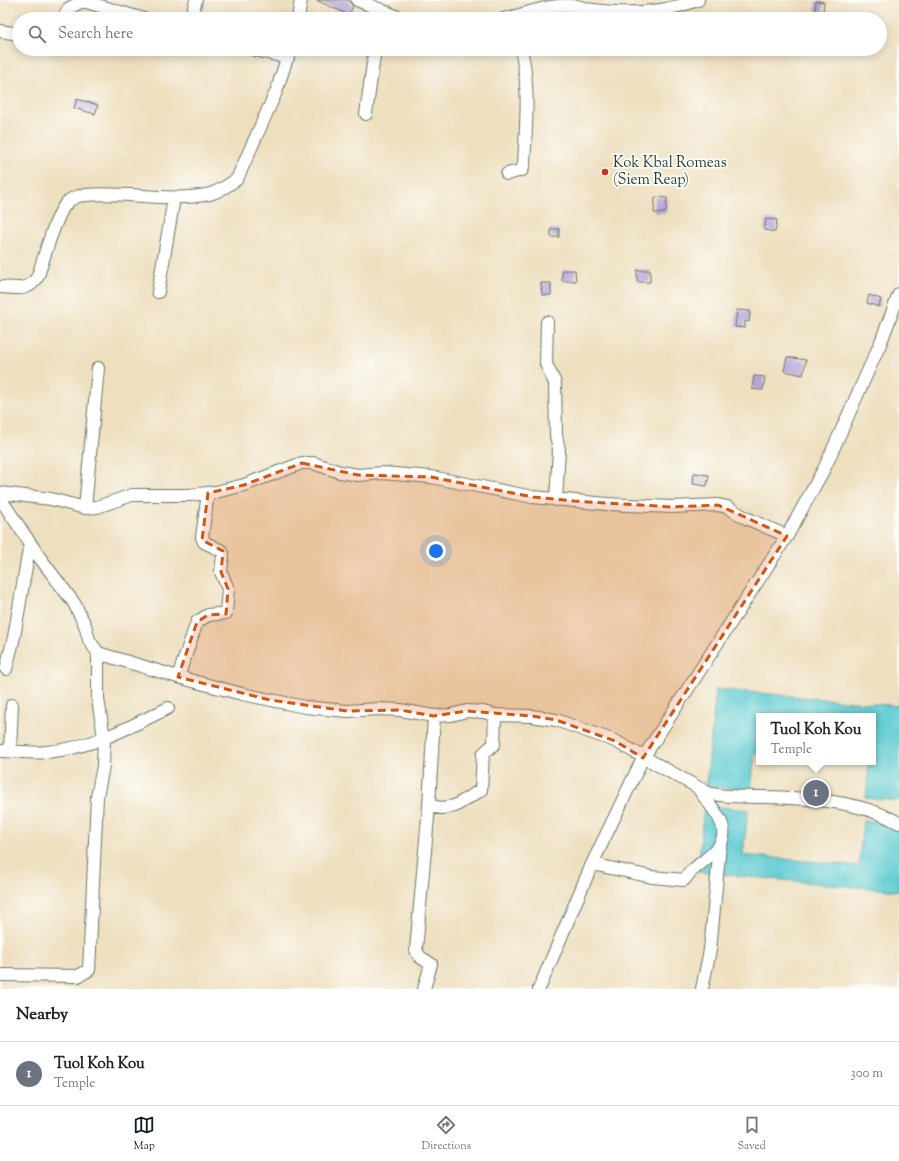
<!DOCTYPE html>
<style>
:root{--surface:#fff;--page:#f2f2f2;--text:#222;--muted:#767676;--line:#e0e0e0;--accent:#111827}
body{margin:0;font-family:"Sorts Mill Goudy",serif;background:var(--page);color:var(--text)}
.you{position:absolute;left:436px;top:551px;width:14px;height:14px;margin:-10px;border:3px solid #fff;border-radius:50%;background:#1a73e8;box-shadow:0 0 0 6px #1a73e833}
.badge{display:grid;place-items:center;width:26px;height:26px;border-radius:50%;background:var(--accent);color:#fff;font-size:13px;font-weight:700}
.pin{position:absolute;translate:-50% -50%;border:2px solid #fff;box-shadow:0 1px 4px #0006}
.popup{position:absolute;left:756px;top:713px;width:120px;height:52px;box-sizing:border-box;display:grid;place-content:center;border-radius:0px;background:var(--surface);filter:drop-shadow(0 1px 3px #0005);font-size:13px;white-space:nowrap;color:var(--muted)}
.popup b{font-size:15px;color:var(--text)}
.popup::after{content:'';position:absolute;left:50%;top:100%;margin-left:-8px;border:8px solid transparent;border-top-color:var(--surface)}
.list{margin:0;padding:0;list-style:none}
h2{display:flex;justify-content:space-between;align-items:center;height:52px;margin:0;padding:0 16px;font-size:17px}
h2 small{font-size:13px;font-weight:400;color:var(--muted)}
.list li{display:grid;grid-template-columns:26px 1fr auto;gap:12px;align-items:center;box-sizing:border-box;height:64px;padding:0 16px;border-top:1px solid var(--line)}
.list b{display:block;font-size:15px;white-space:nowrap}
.list p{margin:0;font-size:13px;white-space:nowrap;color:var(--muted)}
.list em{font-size:13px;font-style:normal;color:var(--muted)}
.icon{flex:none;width:22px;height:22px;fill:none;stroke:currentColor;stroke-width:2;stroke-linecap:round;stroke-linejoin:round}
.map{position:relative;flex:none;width:899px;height:989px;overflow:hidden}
.search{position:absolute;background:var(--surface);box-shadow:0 2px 10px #0003;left:12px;right:12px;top:12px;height:44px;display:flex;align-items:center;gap:10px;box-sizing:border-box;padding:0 14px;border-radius:22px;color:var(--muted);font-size:15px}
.sheet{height:116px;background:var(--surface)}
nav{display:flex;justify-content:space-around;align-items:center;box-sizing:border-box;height:56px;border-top:1px solid var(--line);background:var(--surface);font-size:11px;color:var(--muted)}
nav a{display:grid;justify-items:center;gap:2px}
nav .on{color:var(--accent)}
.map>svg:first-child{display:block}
.water{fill:#5dcbd1;stroke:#3e8482}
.building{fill:#b5a4da}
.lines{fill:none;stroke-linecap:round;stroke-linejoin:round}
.minor-casing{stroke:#677665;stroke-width:14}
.minor{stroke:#fff;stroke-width:12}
.marked{fill:#d45610;fill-opacity:0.2;stroke:#d45610;stroke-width:3;stroke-dasharray:8 5;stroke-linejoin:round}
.poi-dot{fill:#c8321e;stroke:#fdfcf7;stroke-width:1.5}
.labels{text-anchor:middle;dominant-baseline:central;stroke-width:3.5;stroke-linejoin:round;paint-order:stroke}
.poi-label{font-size:15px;fill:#1f3d34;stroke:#fdfcf7;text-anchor:start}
</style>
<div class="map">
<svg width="899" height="989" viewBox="0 0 899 989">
<rect width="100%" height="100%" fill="#fdfcf7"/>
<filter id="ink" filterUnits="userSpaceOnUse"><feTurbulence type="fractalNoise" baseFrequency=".025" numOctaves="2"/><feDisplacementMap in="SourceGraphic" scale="8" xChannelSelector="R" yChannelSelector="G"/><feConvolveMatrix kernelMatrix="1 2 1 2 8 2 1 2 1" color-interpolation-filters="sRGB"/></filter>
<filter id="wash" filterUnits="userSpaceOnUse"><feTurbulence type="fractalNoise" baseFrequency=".012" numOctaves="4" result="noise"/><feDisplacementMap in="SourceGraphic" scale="16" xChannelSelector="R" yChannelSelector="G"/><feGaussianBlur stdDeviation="0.9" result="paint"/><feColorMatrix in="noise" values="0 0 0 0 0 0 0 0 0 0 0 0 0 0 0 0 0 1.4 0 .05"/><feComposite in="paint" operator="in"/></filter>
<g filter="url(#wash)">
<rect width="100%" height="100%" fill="#eedfbf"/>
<path class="water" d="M 716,689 L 899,706 L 899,801 L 866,798 L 869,763 L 857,762 L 873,762 L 873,716 L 759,716 L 759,752 L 755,752 L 751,790 L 706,786 Z
M 704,805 L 748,810 L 743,855 L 859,866 L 863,820 L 899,824 L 899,891 L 698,872 Z"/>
<g id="blocks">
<path class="building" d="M 316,0 L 348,0 L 353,6 L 349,15 Z
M 816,1 L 824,2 L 823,11 L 815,10 Z
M 564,13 L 566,19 L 542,19 L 542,17 Z
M 77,99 L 98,105 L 95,114 L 74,108 Z
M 655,197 L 667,198 L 666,213 L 654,213 Z
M 766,219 L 777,220 L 775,232 L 764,230 Z
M 551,229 L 559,229 L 559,237 L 551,237 Z
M 562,270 L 575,270 L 576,281 L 562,281 Z
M 637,270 L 650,270 L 650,282 L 637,282 Z
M 541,283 L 551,283 L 551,295 L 542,295 Z
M 869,295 L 881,299 L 879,307 L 867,303 Z
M 737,310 L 750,311 L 749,322 L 745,321 L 745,328 L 735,327 Z
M 787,357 L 806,360 L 803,375 L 784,371 Z
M 754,376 L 765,377 L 763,390 L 752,389 Z
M 694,473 L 709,475 L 707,486 L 693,484 Z"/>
</g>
</g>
<g filter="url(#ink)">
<use href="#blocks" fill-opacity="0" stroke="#677665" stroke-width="1"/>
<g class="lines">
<defs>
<path id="minor" d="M 357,0 L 403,19
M 63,19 L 69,8 L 83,1 L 144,19
M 191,19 L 196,0
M 298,19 L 301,0
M 503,19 C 527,14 551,3 575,6 C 581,6 587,10 593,10 C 629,15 664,13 698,0
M 0,31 L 19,34
M 252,49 L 288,58
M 366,114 L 375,49
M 507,174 L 522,170 L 524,164 C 526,125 530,87 521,49
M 0,287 C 17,288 29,292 38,276 C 44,258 54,220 65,205 C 69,199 78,195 86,195 C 127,191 169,203 210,194 C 220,191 229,185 237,179 L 276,92 L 290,49
M 158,292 L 174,198
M 547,322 L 546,364 L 555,383 L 556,436 L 559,449 L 556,500
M 0,493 L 51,499 L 85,508 L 97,507 L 132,495 L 190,495 L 216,492 L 244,485 L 302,463 L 313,463 L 340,472 L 358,475 L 382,473 L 431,477 L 533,497 L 607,504 L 672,507 L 718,505 L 727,507 L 746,518 L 787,536
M 0,498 L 40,558 L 74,603 L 85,625 L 89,640 L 98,653 L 178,677 L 242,694 L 305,707 L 347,711 L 378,709 L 400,710 L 434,716 L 451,715 L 467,711 L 483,712 L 495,715 L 532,716 L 556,720 L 615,741 L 708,793 C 727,798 747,796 766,797 C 809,798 861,801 899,823
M 85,508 L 98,368
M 6,669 L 14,637 L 30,543
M 178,677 L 197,622 L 208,615 L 226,613 L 228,589 L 221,572 L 223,554 L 222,551 L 204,542 L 202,537 L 208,493
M 0,751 C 15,751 31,754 46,752 C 89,749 130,727 168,708
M 10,751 L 12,705
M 429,806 L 434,716
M 592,864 L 652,877 L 684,880 C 687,876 690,872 694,869 C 708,856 731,845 721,822 C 716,810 705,799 698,788
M 0,975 L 78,976 L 89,970 L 97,797 L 103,766 L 104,738 L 98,699 L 98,653
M 424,989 L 431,964 L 420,957 L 416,950 L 429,806 L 442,808 L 455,806 L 481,790 L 483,754 L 494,744 L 495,715
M 539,989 L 592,864 L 643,758 L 787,536 L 825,467 L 881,342 L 899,294
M 702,989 L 710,950 L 720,845"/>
</defs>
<use href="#minor" class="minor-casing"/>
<use href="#minor" class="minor"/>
</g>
</g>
<path class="marked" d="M 302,463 L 358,475 L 431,477 L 533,497 L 574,501 L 672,507 L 718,505 L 787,536 L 643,758 L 615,741 L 556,720 L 532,716 L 467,711 L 434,716 L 400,710 L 347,711 L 270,700 L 178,677 L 197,622 L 208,615 L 226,614 L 228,589 L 221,572 L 223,551 L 202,540 L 208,493 L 244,485 Z"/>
<circle class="poi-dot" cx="605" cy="172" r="4"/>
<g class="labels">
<g class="poi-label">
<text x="613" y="163">Kok Kbal Romeas<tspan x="613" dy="17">(Siem Reap)</tspan></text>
</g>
</g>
</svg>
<div class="you"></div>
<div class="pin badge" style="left:816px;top:793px;background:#6b7280">1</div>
<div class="popup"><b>Tuol Koh Kou</b>Temple</div>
<div class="search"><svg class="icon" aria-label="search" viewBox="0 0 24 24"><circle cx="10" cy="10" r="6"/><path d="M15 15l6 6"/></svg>Search here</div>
</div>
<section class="sheet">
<h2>Nearby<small></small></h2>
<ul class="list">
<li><span class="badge" style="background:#6b7280">1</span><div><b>Tuol Koh Kou</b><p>Temple</p></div><em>300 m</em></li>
</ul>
</section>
<nav>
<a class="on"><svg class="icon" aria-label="map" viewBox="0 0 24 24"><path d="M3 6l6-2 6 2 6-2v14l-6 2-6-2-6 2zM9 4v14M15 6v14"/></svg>Map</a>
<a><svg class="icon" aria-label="directions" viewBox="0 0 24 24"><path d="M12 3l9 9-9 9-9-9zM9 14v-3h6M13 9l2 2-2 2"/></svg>Directions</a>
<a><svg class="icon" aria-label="saved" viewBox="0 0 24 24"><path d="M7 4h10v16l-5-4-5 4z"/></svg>Saved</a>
</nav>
